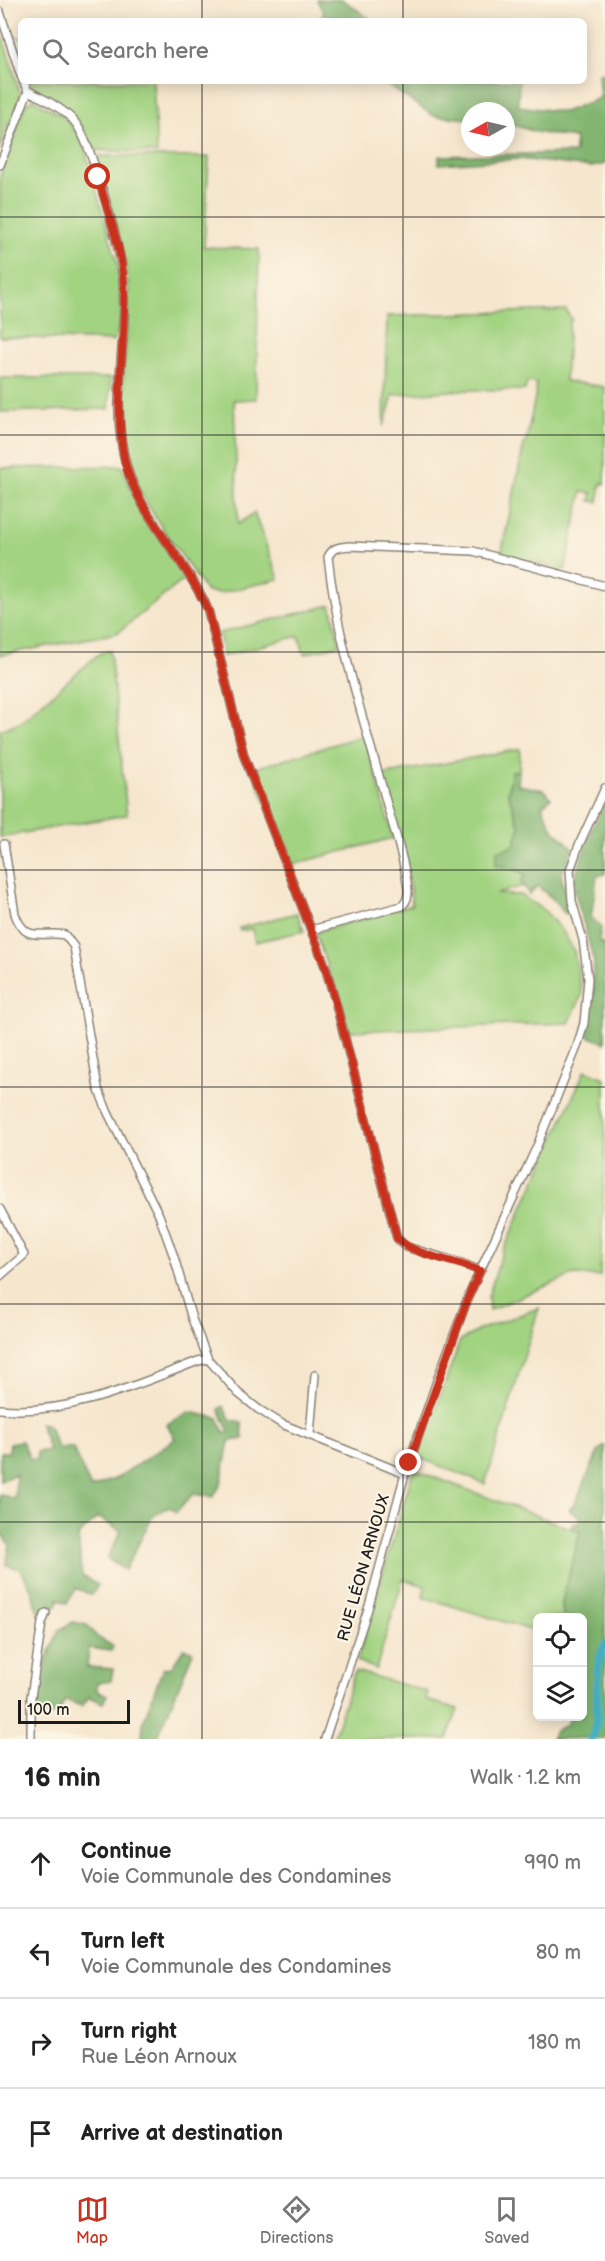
<!DOCTYPE html>
<meta charset="utf-8">
<style>
:root{--surface:#fff;--page:#f2f2f2;--text:#222;--muted:#767676;--line:#e0e0e0;--accent:#c8321e}
body{margin:0;font-family:"Balsamiq Sans",sans-serif;background:var(--page);color:var(--text)}
.controls{position:absolute;right:18px;bottom:18px;display:grid;overflow:hidden;border-radius:9px;box-shadow:0 3px 15px #0003}
.controls button{width:54px;height:54px;display:grid;place-items:center;padding:0;border:0;border-bottom:2px solid var(--line);background:var(--surface);color:var(--text);font:30px sans-serif}
.compass{position:absolute;left:461px;top:102px;width:54px;height:54px;border-radius:50%;background:var(--surface);box-shadow:0 3px 15px #0003;rotate:262deg}
.scale{position:absolute;left:18px;bottom:15px;width:112px;box-sizing:border-box;padding-left:6px;border:3px solid #1c1c1c;border-top:0;font-size:16px;line-height:21px;white-space:nowrap;color:#1c1c1c;-webkit-text-stroke:4px #fcf5e5;paint-order:stroke}
.stop{position:absolute;width:18px;height:18px;margin:-14px;border:4px solid #c8321e;border-radius:50%;background:#fff}
.stop.end{background:#c8321e;border-color:#fff;box-shadow:0 2px 6px #0008}
.list{margin:0;padding:0;list-style:none}
h2{display:flex;justify-content:space-between;align-items:center;height:78px;margin:0;padding:0 24px;font-size:26px}
h2 small{font-size:20px;font-weight:400;color:var(--muted)}
.list li{display:grid;grid-template-columns:39px 1fr auto;gap:18px;align-items:center;box-sizing:border-box;height:90px;padding:0 24px;border-top:2px solid var(--line)}
.list b{display:block;font-size:22px;white-space:nowrap}
.list p{margin:0;font-size:20px;white-space:nowrap;color:var(--muted)}
.list em{font-size:20px;font-style:normal;color:var(--muted)}
.icon{flex:none;width:33px;height:33px;fill:none;stroke:currentColor;stroke-width:2;stroke-linecap:round;stroke-linejoin:round}
.map{position:relative;flex:none;width:605px;height:1739px;overflow:hidden}
.search{position:absolute;background:var(--surface);box-shadow:0 3px 15px #0003;left:18px;right:18px;top:18px;height:66px;display:flex;align-items:center;gap:15px;box-sizing:border-box;padding:0 21px;border-radius:9px;color:var(--muted);font-size:22px}
.sheet{height:438px;background:var(--surface)}
nav{display:flex;justify-content:space-around;align-items:center;box-sizing:border-box;height:84px;border-top:2px solid var(--line);background:var(--surface);font-size:16px;color:var(--muted)}
nav a{display:grid;justify-items:center;gap:3px}
nav .on{color:var(--accent)}
.map>svg:first-child{display:block}
.green{fill:#a2d381;stroke:#5f784e;stroke-width:1.5}
.forest{fill:#81b56f;stroke:#4e6846;stroke-width:1.5}
.lines{fill:none;stroke-linecap:round;stroke-linejoin:round}
.stream{stroke:#45b0c3;stroke-width:2}
.canal{stroke:#45b0c3;stroke-width:8}
.minor-casing{stroke:#898175;stroke-width:10}
.minor{stroke:#fff;stroke-width:7}
.route{stroke:#c8321e;stroke-width:8}
.grid{fill:none;stroke:#1c1c1c;stroke-width:1.5;stroke-opacity:0.55}
.labels{text-anchor:middle;dominant-baseline:central;stroke-width:4.5;stroke-linejoin:round;paint-order:stroke}
.street-label{font-size:16px;fill:#1c1c1c;stroke:#fcf5e5}
</style>
<div class="map">
<svg width="605" height="1739" viewBox="0 0 605 1739">
<rect width="100%" height="100%" fill="#fcf5e5"/>
<filter id="ink" filterUnits="userSpaceOnUse"><feTurbulence type="fractalNoise" baseFrequency=".0167" numOctaves="2"/><feDisplacementMap in="SourceGraphic" scale="12" xChannelSelector="R" yChannelSelector="G"/><feConvolveMatrix kernelMatrix="1 2 1 2 8 2 1 2 1" color-interpolation-filters="sRGB"/></filter>
<filter id="wash" filterUnits="userSpaceOnUse"><feTurbulence type="fractalNoise" baseFrequency=".008" numOctaves="4" result="noise"/><feDisplacementMap in="SourceGraphic" scale="24" xChannelSelector="R" yChannelSelector="G"/><feGaussianBlur stdDeviation="1.35" result="paint"/><feColorMatrix in="noise" values="0 0 0 0 0 0 0 0 0 0 0 0 0 0 0 0 0 1.4 0 .05"/><feComposite in="paint" operator="in"/></filter>
<g filter="url(#wash)">
<rect width="100%" height="100%" fill="#f6e6ce"/>
<path class="green" d="M 0,27 L 20,93 L 17,110 L 7,128 L 0,149 Z
M 28,81 L 153,81 L 157,153 L 93,150 C 83,124 74,115 50,99 C 42,94 33,89 28,81 Z
M 33,99 L 64,117 L 82,140 L 117,262 C 121,288 126,316 114,341 L 0,337 L 0,176 L 25,105 Z
M 95,156 L 209,157 L 204,247 L 259,249 L 256,399 L 234,400 L 238,524 L 254,513 L 279,579 L 220,593 L 206,592 C 183,554 152,520 135,479 C 109,416 131,349 128,284 C 126,246 105,193 95,156 Z
M 566,310 L 572,320 L 569,323 L 565,381 L 605,387 L 605,484 L 601,483 L 598,502 L 590,501 L 592,493 L 582,492 L 565,570 L 501,555 L 524,444 L 526,442 L 536,393 L 536,383 L 527,382 L 525,390 L 463,390 L 393,395 L 384,426 L 387,316 Z
M 0,378 L 111,378 L 109,409 L 0,412 Z
M 122,466 L 131,489 L 187,577 L 117,633 L 0,655 L 0,468 Z
M 331,605 L 340,645 L 304,654 L 299,636 L 223,656 L 219,633 Z
M 110,651 L 127,815 L 0,837 L 0,730 L 20,722 L 100,653 Z
M 365,735 L 393,838 L 290,865 L 252,769 Z
M 520,749 L 519,771 L 512,771 L 508,794 L 520,827 L 514,846 L 496,865 L 517,870 L 526,876 L 521,881 L 523,886 L 496,894 L 521,895 L 546,912 L 565,935 L 574,951 L 582,995 L 569,1023 L 348,1031 L 338,997 L 316,935 L 319,931 L 412,905 L 410,888 L 382,775 Z
M 297,913 L 304,931 L 255,942 L 252,929 L 240,931 L 239,928 Z
M 585,1070 L 605,1078 L 605,1161 L 600,1276 L 573,1275 L 489,1310 L 488,1297 L 501,1256 Z
M 539,1308 L 485,1484 L 418,1457 L 460,1341 L 479,1330 Z
M 413,1471 L 420,1472 L 580,1532 L 562,1602 L 563,1617 L 538,1618 L 537,1632 L 423,1597 L 425,1586 L 403,1579 L 376,1669 L 357,1661 Z
M 355,1671 L 428,1692 L 426,1700 L 458,1709 L 447,1739 L 333,1739 Z"/>
<path class="forest" d="M 317,0 L 343,0 L 373,21 L 315,21 L 324,14 Z
M 605,72 L 605,164 L 592,167 L 519,159 L 439,164 L 439,156 L 575,153 L 575,138 L 536,132 L 506,123 L 506,111 L 470,111 L 470,119 L 434,116 L 381,81 L 519,81 L 518,106 L 564,112 L 600,98 L 598,75 Z
M 512,771 L 519,771 L 518,785 L 544,790 L 551,798 L 542,806 L 553,829 L 573,848 L 561,875 L 569,910 L 565,914 L 553,899 L 537,886 L 529,895 L 521,881 L 526,876 L 517,870 L 496,865 L 497,851 L 514,846 L 520,827 L 508,794 Z
M 605,801 L 605,874 L 597,876 L 591,917 L 601,927 L 599,942 L 605,944 L 605,1043 L 588,1036 L 594,962 L 575,892 L 575,877 L 591,831 Z
M 223,1406 L 231,1420 L 242,1422 L 243,1439 L 229,1441 L 221,1484 L 213,1497 L 193,1494 L 176,1512 L 170,1507 L 154,1514 L 125,1570 L 107,1559 L 121,1531 L 98,1517 L 78,1536 L 82,1576 L 98,1585 L 92,1595 L 76,1588 L 67,1603 L 58,1599 L 57,1606 L 39,1615 L 30,1586 L 20,1569 L 6,1565 L 10,1545 L 0,1532 L 0,1494 L 15,1499 L 16,1474 L 0,1481 L 0,1452 L 9,1452 L 10,1443 L 22,1441 L 30,1459 L 36,1460 L 37,1452 L 49,1450 L 40,1423 L 48,1425 L 58,1448 L 73,1448 L 91,1488 L 117,1478 L 175,1439 L 167,1424 L 189,1412 L 218,1418 L 224,1432 L 229,1432 L 219,1409 Z
M 605,1446 L 605,1738 L 551,1739 L 555,1731 L 567,1724 L 569,1717 L 582,1716 L 582,1618 L 563,1617 L 562,1602 L 580,1532 L 572,1529 L 574,1523 L 579,1524 L 580,1516 L 569,1510 L 575,1503 L 599,1450 Z
M 73,1622 L 87,1625 L 97,1637 L 113,1646 L 111,1651 L 89,1648 L 87,1667 L 113,1669 L 111,1681 L 97,1683 L 97,1691 L 107,1695 L 103,1703 L 89,1697 L 82,1706 L 65,1700 L 59,1713 L 52,1715 L 36,1712 L 39,1678 L 59,1630 Z
M 184,1648 L 193,1652 L 157,1739 L 142,1739 L 143,1722 L 163,1668 L 172,1667 Z"/>
<g class="lines">
<path class="stream" d="M 14,38 L 21,38"/>
<path class="canal" d="M 591,1739 C 605,1711 589,1675 605,1645"/>
</g>
</g>
<g filter="url(#ink)">
<g class="lines">
<defs>
<path id="minor" d="M 0,12 L 21,76
M 23,81 L 28,91
M 28,91 C 43,98 61,107 73,120 C 91,138 118,242 122,270 C 124,283 124,297 124,311 C 123,362 112,414 126,464 C 140,518 186,559 208,610 L 244,756 L 325,966 L 335,1000 L 395,1231 L 397,1238 L 406,1247 L 464,1264 L 480,1271
M 0,165 L 28,91
M 4,844 L 15,914 C 26,945 42,930 65,935 L 74,947 L 98,1088 L 108,1113 L 159,1215 L 174,1257 L 192,1319 L 208,1359 L 238,1393 L 258,1409 L 282,1424 L 405,1474
M 311,930 L 402,906 C 407,901 408,897 408,890 C 406,864 393,827 386,801 C 364,720 337,640 328,557 C 333,547 339,547 349,546 L 473,551 L 605,586
M 0,1209 L 24,1255 L 0,1276
M 0,1409 C 68,1416 136,1385 198,1361 L 208,1359
M 310,1434 L 315,1375
M 31,1739 L 31,1697 L 42,1623 L 46,1613
M 325,1739 L 369,1606 L 405,1474 L 438,1378 L 469,1295 L 537,1146 L 577,1047 L 584,1023 L 588,979 L 583,940 L 572,901 L 570,870 L 579,845 L 605,788"/>
</defs>
<use href="#minor" class="minor-casing"/>
<use href="#minor" class="minor"/>
</g>
</g>
<g class="lines" filter="url(#ink)">
<path class="route" d="M 98,177 C 108,213 123,251 124,289 C 126,347 112,405 125,462 C 138,514 186,560 208,610 L 244,756 L 325,966 L 335,1000 L 397,1238 C 413,1256 456,1260 480,1271 L 469,1295 L 409,1463"/>
</g>
<path class="grid" d="M 202,0 L 202,21M 403,0 L 403,21M 202,81 L 202,1739M 403,81 L 403,1739M 0,217 L 605,217M 0,435 L 605,435M 0,652 L 605,652M 0,870 L 605,870M 0,1087 L 605,1087M 0,1304 L 605,1304M 0,1522 L 605,1522"/>
<g class="labels">
<g class="street-label">
<text transform="translate(364 1568) rotate(-74)">RUE LÉON ARNOUX</text>
</g>
</g>
</svg>
<div class="controls">
<button><svg class="icon" aria-label="locate" viewBox="0 0 24 24"><circle cx="12" cy="12" r="6"/><path d="M12 2v4M12 18v4M2 12h4M18 12h4"/></svg></button>
<button><svg class="icon" aria-label="layers" viewBox="0 0 24 24"><path d="M12 4l9 5-9 5-9-5zM3 14l9 5 9-5"/></svg></button>
</div>
<svg class="compass" viewBox="-18 -18 36 36"><path d="M0-13l5 13h-10z" fill="#e53935"/><path d="M0 13l5-13h-10z" fill="#767676"/></svg>
<div class="scale">100 m</div>
<div class="stop" style="left:98px;top:177px"></div>
<div class="stop end" style="left:409px;top:1463px"></div>
<div class="search"><svg class="icon" aria-label="search" viewBox="0 0 24 24"><circle cx="10" cy="10" r="6"/><path d="M15 15l6 6"/></svg>Search here</div>
</div>
<section class="sheet">
<h2>16 min<small>Walk · 1.2 km</small></h2>
<ul class="list">
<li><svg class="icon" aria-label="ahead" viewBox="0 0 24 24"><path d="M12 20V5M6 11l6-6 6 6"/></svg><div><b>Continue</b><p>Voie Communale des Condamines</p></div><em>990 m</em></li>
<li><svg class="icon" aria-label="left" viewBox="0 0 24 24"><path d="M17 20v-9H6M10 6l-5 5 5 5"/></svg><div><b>Turn left</b><p>Voie Communale des Condamines</p></div><em>80 m</em></li>
<li><svg class="icon" aria-label="right" viewBox="0 0 24 24"><path d="M7 20v-9h11M14 6l5 5-5 5"/></svg><div><b>Turn right</b><p>Rue Léon Arnoux</p></div><em>180 m</em></li>
<li><svg class="icon" aria-label="arrive" viewBox="0 0 24 24"><path d="M6 21V4h12l-3 4 3 4H6"/></svg><div><b>Arrive at destination</b></div></li>
</ul>
</section>
<nav>
<a class="on"><svg class="icon" aria-label="map" viewBox="0 0 24 24"><path d="M3 6l6-2 6 2 6-2v14l-6 2-6-2-6 2zM9 4v14M15 6v14"/></svg>Map</a>
<a><svg class="icon" aria-label="directions" viewBox="0 0 24 24"><path d="M12 3l9 9-9 9-9-9zM9 14v-3h6M13 9l2 2-2 2"/></svg>Directions</a>
<a><svg class="icon" aria-label="saved" viewBox="0 0 24 24"><path d="M7 4h10v16l-5-4-5 4z"/></svg>Saved</a>
</nav>
